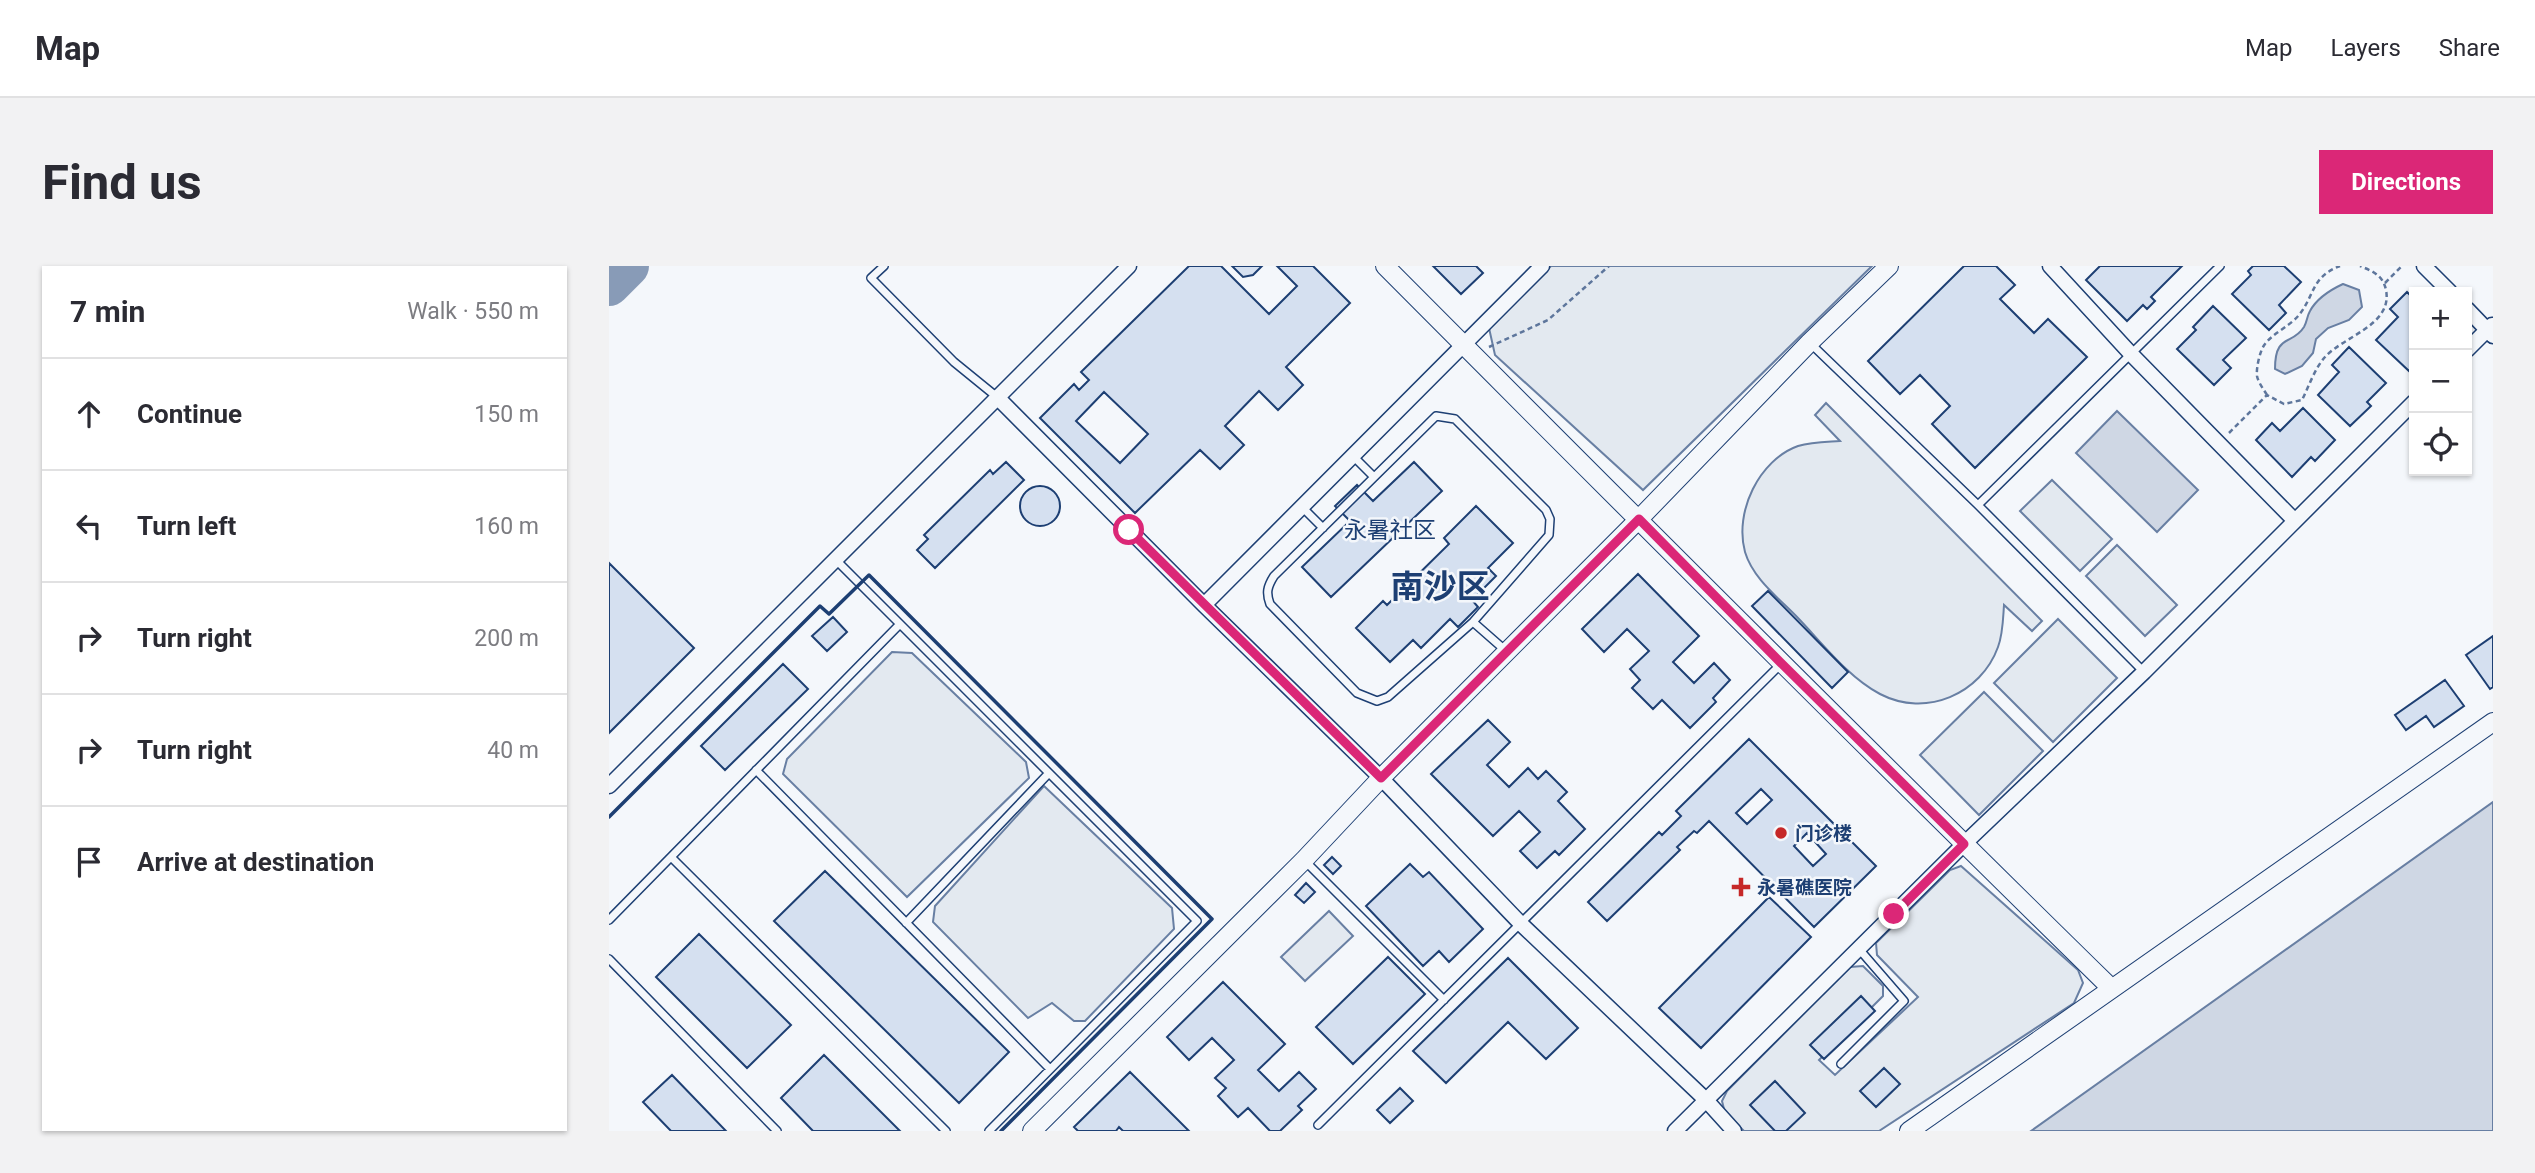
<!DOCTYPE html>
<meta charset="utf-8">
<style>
:root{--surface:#fff;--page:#f2f2f3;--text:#2b2b33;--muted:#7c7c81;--line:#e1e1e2;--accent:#db2777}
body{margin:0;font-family:Roboto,"Noto Sans SC",sans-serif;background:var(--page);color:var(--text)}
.controls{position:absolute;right:21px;top:21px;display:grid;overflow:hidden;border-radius:0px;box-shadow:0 2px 5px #0004}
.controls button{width:63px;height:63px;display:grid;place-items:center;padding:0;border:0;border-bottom:2px solid var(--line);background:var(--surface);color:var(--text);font:35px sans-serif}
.stop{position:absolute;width:21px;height:21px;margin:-16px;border:5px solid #db2777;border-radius:50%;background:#fff}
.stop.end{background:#db2777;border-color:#fff;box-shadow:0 2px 7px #0008}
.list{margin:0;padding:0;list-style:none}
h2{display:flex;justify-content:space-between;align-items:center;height:91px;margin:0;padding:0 28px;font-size:30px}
h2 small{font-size:23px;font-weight:400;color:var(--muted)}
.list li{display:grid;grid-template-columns:46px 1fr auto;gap:21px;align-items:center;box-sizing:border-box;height:112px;padding:0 28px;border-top:2px solid var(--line)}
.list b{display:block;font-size:26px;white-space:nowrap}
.list em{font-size:23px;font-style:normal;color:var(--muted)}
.icon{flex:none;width:38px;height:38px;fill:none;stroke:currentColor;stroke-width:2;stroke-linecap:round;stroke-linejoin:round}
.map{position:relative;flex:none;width:1884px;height:865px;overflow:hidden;border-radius:0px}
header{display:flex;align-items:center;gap:42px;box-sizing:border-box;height:98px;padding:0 35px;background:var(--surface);border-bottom:2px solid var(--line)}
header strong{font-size:33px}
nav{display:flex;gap:38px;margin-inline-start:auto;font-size:24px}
.intro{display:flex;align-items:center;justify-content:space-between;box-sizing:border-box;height:168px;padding:0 42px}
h1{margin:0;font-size:49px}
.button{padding:18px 32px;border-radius:0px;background:var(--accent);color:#fff;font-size:24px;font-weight:700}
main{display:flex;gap:42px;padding:0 42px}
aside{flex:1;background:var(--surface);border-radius:0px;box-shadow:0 2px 5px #0004}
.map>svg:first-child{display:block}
.green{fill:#e3e9f0;stroke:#687fa3;stroke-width:2}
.water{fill:#cfd7e4;stroke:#687fa3;stroke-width:2}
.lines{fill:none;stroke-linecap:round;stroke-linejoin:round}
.taxiway{stroke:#889bb7;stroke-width:42}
.building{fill:#d5e0f0;stroke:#1d3f73;stroke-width:2;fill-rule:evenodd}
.service-casing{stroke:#1d3f73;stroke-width:10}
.minor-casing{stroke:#1d3f73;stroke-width:17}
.tertiary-casing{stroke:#1d3f73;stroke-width:20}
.path{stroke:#5e769c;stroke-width:2.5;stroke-dasharray:5 3.5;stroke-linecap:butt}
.service{stroke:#f4f7fb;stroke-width:7}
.minor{stroke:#f4f7fb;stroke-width:14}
.tertiary{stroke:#f4f7fb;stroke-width:18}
.wall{stroke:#1d3f73;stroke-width:3.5}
.route{stroke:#db2777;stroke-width:9}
.poi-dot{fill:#c62828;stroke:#f4f7fb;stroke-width:2.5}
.labels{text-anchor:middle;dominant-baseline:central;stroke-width:5;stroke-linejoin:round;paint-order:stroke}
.poi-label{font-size:19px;font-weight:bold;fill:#1d3f73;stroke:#f4f7fb;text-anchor:start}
.quarter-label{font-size:23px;fill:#1d3f73;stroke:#f4f7fb}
.town-label{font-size:33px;font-weight:bold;fill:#1d3f73;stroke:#f4f7fb}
</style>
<header>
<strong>Map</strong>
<nav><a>Map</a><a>Layers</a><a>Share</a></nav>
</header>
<div class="intro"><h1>Find us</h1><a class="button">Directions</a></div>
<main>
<aside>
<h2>7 min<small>Walk · 550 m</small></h2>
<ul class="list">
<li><svg class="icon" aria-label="ahead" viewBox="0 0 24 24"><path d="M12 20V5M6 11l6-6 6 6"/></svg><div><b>Continue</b></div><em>150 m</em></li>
<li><svg class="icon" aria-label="left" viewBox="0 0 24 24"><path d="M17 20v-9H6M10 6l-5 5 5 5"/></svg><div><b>Turn left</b></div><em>160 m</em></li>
<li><svg class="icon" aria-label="right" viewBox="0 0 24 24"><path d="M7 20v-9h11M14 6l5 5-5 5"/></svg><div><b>Turn right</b></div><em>200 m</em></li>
<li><svg class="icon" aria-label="right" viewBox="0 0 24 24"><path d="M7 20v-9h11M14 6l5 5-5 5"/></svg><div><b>Turn right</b></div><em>40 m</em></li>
<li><svg class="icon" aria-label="arrive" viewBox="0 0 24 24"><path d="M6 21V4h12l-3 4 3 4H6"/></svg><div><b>Arrive at destination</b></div></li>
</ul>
</aside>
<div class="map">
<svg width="1884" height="865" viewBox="0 0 1884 865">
<rect width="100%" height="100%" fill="#f4f7fb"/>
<path class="green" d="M 942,0 L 1263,0 L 1034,224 L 886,89 L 880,62 Z
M 1217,137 L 1433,355 L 1423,365 L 1395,339 C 1394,353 1394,368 1389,381 C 1372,428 1317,452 1271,428 C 1239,411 1214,378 1189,352 C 1171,333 1144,313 1136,286 C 1125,246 1150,194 1189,180 C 1203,176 1217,176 1231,175 L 1206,149 Z
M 1443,214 L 1503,273 L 1471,305 L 1411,245 Z
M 1508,279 L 1568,339 L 1536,370 L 1477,310 Z
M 1449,353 L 1508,412 L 1444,476 L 1385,417 Z
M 283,386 L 303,387 L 417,496 L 420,512 L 298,631 L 174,508 L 178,493 Z
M 1375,426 L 1434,485 L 1370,549 L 1311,489 Z
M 435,520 L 563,642 L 565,663 L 476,755 L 465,755 L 443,737 L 419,752 L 324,656 L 326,640 Z
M 1352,600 L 1469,704 L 1474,717 L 1465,737 L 1270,865 L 1135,865 L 1116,847 L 1113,835 L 1118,825 L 1241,701 L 1254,700 L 1274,720 L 1274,730 L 1210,794 L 1226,809 L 1309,731 L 1268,689 L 1267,677 L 1341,604 Z
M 720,645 L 744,670 L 696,715 L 672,691 Z"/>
<path class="water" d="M 1734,18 L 1750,24 L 1753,41 L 1740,54 L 1719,62 L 1707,73 L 1704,87 L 1693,100 L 1676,108 L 1666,103 C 1666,67 1683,80 1695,61 C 1698,56 1698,50 1701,45 C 1708,32 1721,24 1734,18 Z
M 1508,145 L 1589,224 L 1548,266 L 1467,187 Z
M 1884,536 L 1884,865 L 1422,865 Z"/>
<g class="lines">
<path class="taxiway" d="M 0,19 L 19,0"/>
</g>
<path class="building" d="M 580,0 L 612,0 L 660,48 L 688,20 L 668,0 L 704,0 L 741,37 L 677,101 L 694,119 L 669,144 L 650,125 L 616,160 L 635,179 L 611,203 L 591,184 L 526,247 L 431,152 L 465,118 L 470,124 L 480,114 L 472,106 ZM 495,126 L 539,168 L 511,197 L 467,155 Z
M 623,0 L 653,0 L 644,9 L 634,11 Z
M 824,0 L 867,0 L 874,7 L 852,28 Z
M 1355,0 L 1387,0 L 1406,19 L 1391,33 L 1425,67 L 1439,53 L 1478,91 L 1366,202 L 1323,158 L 1341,140 L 1311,109 L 1291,128 L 1259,95 Z
M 1491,0 L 1573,0 L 1542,31 L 1546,35 L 1538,43 L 1534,39 L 1518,55 L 1477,14 Z
M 1644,0 L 1675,0 L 1692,16 L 1670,39 L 1677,47 L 1660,64 L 1623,28 L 1642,9 L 1639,5 Z
M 1798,26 L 1805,33 L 1805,100 L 1800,105 L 1767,74 L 1789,51 L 1781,43 Z
M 1604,40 L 1637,72 L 1614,94 L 1622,102 L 1605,119 L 1568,83 L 1587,64 L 1584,61 Z
M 1740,81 L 1777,117 L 1758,136 L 1762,140 L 1741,160 L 1709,129 L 1730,106 L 1723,99 Z
M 1694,142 L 1726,174 L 1706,195 L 1702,191 L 1683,211 L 1647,174 L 1663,157 L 1671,165 Z
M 397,196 L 415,214 L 326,302 L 308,284 L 319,273 L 315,269 L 381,204 L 384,208 Z
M 805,196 L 833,225 L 722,331 L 693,301 L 741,255 L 726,240 L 748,219 L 764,235 Z
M411 240a20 20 0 1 1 40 0a20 20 0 1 1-40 0Z
M 867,240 L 904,277 L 879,302 L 887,310 L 863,334 L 869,341 L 849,361 L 841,353 L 812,382 L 804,374 L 781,396 L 747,362 L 774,335 L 778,339 L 840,278 L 835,272 Z
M 0,297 L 85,382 L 0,467 Z
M 1029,308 L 1090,370 L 1064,396 L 1085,417 L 1105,397 L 1121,414 L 1104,432 L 1107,436 L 1081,462 L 1053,434 L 1044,443 L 1023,422 L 1031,414 L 1021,403 L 1040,385 L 1018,363 L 995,386 L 973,363 Z
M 1159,325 L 1239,406 L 1223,422 L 1143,340 Z
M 224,351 L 238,366 L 218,385 L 203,370 Z
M 1884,370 L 1884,421 L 1881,423 L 1857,389 Z
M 174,398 L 199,423 L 116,504 L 92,480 Z
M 1836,414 L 1855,440 L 1825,461 L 1817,450 L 1797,464 L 1786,449 Z
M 879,454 L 901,476 L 878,499 L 900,521 L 919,502 L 929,513 L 937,505 L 958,526 L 949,535 L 976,563 L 950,589 L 946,585 L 928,602 L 911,585 L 931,566 L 910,545 L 884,570 L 822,508 Z
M 1140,473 L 1267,600 L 1205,661 L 1100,555 L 1088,567 L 1085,565 L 1068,581 L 1071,584 L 998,655 L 979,636 L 1050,566 L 1053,569 L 1072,550 L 1067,545 ZM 1152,523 L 1163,534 L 1138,558 L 1127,547 ZM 1198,567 L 1217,588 L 1204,600 L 1185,580 Z
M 723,591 L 732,600 L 724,608 L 715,599 Z
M 801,598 L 814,611 L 820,606 L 874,663 L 840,696 L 830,685 L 814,700 L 757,640 Z
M 216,605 L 400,786 L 350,837 L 165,655 Z
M 697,617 L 706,626 L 695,637 L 686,629 Z
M 1160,631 L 1202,671 L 1092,782 L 1050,742 Z
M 90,668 L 182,759 L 138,802 L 47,711 Z
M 779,691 L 816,728 L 744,798 L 707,761 Z
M 899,692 L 969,762 L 937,793 L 899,756 L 837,817 L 804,785 Z
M 614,716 L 676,778 L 649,804 L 670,825 L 690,806 L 707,823 L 689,840 L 693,844 L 671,865 L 661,865 L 639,842 L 629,851 L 609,830 L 617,822 L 606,812 L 625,794 L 603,772 L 580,794 L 558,771 Z
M 1252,730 L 1266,745 L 1215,793 L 1201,779 Z
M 215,789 L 291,865 L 204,865 L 172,832 Z
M 1275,802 L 1291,818 L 1267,841 L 1251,825 Z
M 521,806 L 580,865 L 514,865 L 510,861 L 507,865 L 469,865 L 465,861 Z
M 63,809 L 117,865 L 62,865 L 34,836 Z
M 1166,815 L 1196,847 L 1177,865 L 1166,865 L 1141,839 Z
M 791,822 L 804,835 L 781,857 L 768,844 Z"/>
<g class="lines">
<defs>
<path id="service" d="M 275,0 L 262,12 L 345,96 L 388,131
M 1201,77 L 1369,239 L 1535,406
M 827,150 L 846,153 L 937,244 L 941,253 L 940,269 L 864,356 L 779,431 L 768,435 L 748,427 L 661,338 C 657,327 658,321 665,310 Z
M 744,190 L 765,211
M 1369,239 L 1611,0
M 693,241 L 714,262
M 227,294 L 588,655 L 380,865
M 864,356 L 897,385
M 147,504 L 441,803
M 62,591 L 337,865
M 695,594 L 835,734
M 0,654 L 291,358
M 297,657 L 440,507
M 0,693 L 168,865
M 1232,798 L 1295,735 L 1250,683
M 709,859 L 1172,398"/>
<path id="minor" d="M 1441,0 L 1522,88 L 1686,255
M 1815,0 L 1841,26
M 1858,43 L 1884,70
M 1858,84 L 1883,59
M 388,131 L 595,339 L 772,512 L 912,658 L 1097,834 L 1125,865
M 595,339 L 933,0
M 0,520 L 520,0
M 1066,865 L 1355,578 L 1535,406 L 1805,136"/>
<path id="tertiary" d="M 776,0 C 1017,242 1259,484 1503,723
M 423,865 L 695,594 L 772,512 L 1030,253 L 1200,77 L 1280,0
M 1300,865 L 1884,456"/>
</defs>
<use href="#service" class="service-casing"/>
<use href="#minor" class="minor-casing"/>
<use href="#tertiary" class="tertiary-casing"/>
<path class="path" d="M 1776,17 L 1793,0
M 880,81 L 939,54 L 1000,0
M 1658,129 C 1655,124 1649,116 1648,110 C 1647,102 1651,84 1656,78 C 1663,68 1681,60 1690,49 C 1706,29 1702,11 1731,0
M 1620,167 L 1658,129 L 1675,138 L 1693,134 C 1700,120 1706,102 1716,91 C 1735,70 1784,59 1777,24 C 1774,9 1763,5 1751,0"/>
<use href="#service" class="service"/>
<use href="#minor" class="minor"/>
<use href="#tertiary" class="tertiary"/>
<path class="wall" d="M 0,551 L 211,340 L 220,348 L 260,309 L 603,653 L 392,865"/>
</g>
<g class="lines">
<path class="route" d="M 520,264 L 772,512 L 1030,253 L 1172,397 L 1355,578 L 1285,648"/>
</g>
<g class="poi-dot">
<circle cx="1172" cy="567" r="7"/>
<path d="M1128.5 610.5h7v7h7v7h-7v7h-7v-7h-7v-7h7z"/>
</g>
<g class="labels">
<g class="poi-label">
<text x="1186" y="567">门诊楼</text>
<text x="1148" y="621">永暑礁医院</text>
</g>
<g class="quarter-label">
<text x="781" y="264">永暑社区</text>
</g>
<g class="town-label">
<text x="831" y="320">南沙区</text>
</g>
</g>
</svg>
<div class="controls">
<button>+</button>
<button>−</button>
<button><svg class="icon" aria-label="locate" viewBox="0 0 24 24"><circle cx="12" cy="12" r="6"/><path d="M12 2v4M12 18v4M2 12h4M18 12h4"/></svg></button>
</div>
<div class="stop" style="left:520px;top:264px"></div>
<div class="stop end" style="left:1285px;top:648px"></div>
</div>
</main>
